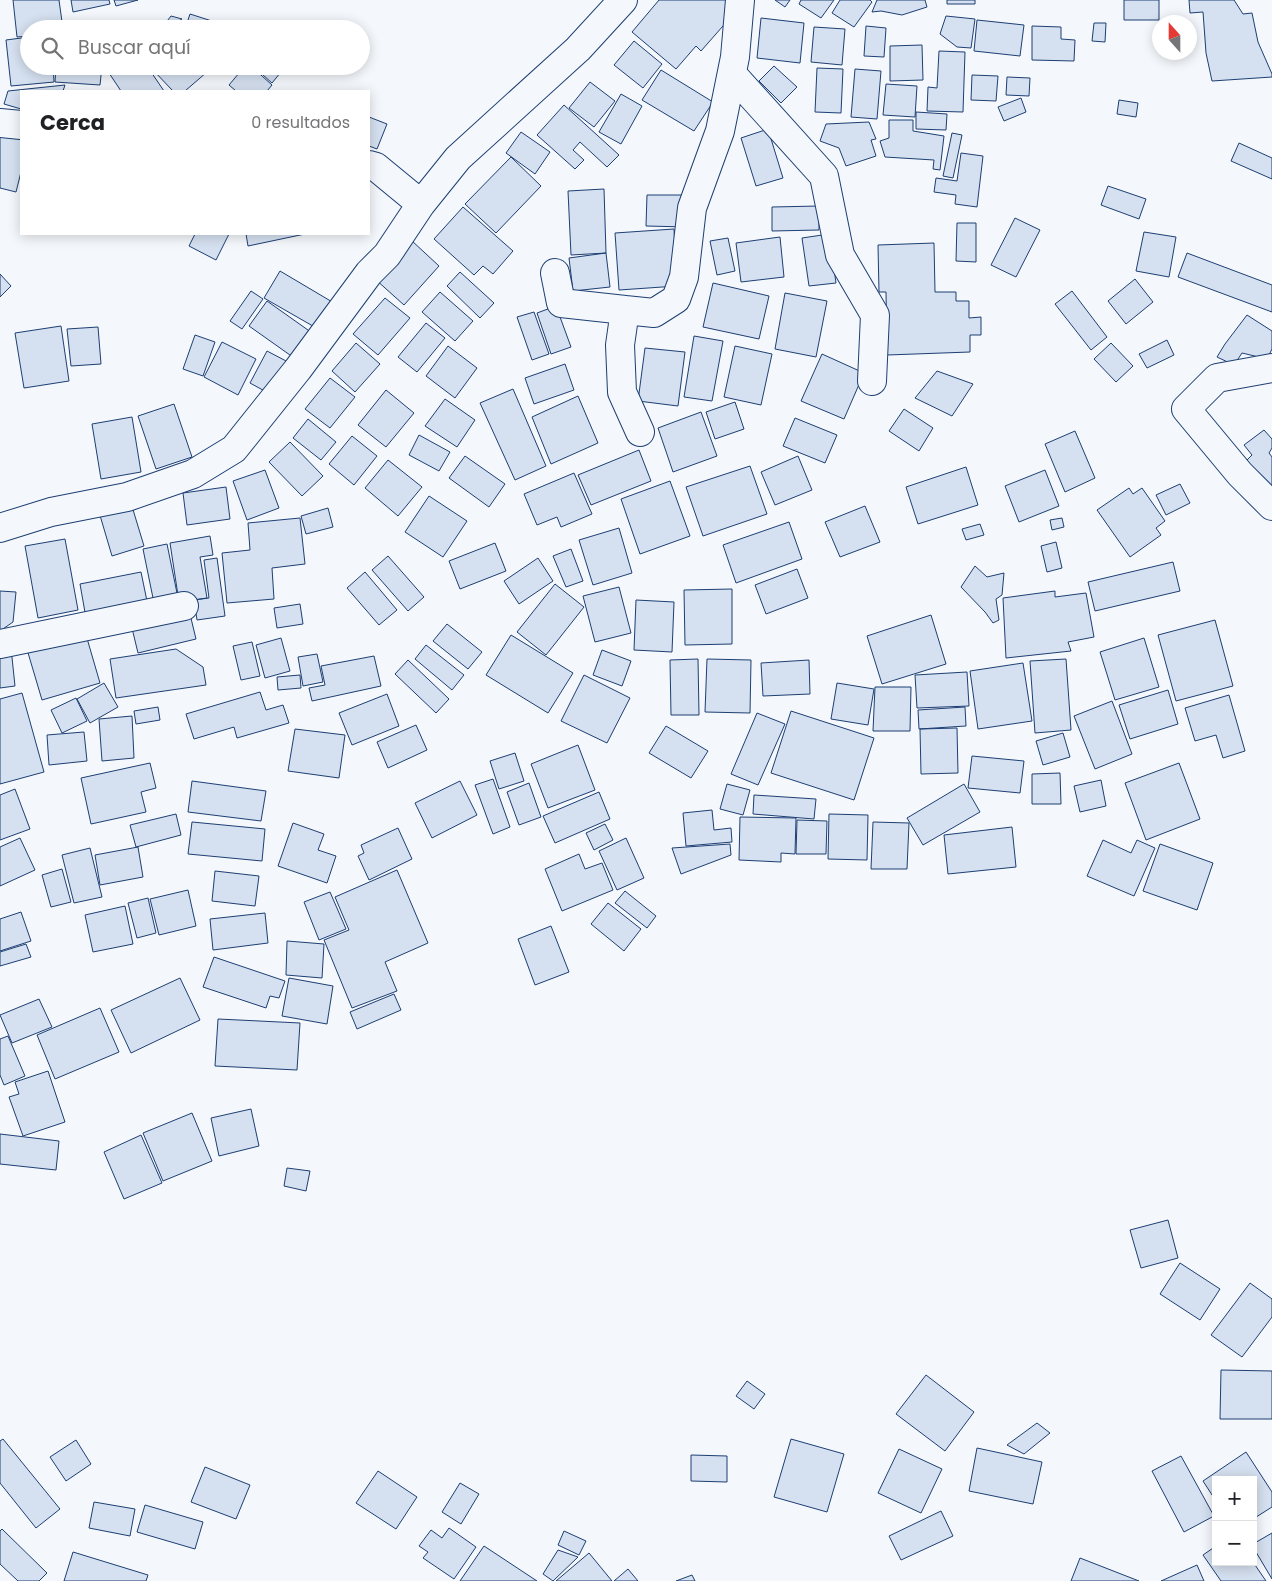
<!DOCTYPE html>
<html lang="es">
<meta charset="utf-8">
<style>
:root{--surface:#fff;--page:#f6f6f6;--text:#202124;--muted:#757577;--line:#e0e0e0}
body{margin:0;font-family:Poppins,sans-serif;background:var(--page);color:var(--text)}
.controls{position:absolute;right:15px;bottom:15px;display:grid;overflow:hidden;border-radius:0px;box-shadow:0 2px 12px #0003}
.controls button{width:45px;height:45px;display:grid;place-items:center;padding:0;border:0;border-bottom:1px solid var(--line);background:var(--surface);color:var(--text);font:25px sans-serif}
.compass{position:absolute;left:1152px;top:15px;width:45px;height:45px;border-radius:50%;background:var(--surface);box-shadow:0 2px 12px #0003;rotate:339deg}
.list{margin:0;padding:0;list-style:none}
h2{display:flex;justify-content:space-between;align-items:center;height:65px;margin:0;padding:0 20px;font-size:21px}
h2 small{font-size:16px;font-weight:400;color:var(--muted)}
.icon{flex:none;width:28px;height:28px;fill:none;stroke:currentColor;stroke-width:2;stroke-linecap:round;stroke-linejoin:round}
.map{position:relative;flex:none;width:1272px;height:1581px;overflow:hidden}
.search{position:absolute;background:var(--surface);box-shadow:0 2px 12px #0003;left:20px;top:20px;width:350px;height:55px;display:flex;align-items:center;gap:12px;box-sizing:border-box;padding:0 18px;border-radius:28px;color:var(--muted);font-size:19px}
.panel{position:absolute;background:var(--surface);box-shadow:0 2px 12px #0003;left:20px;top:90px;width:350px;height:145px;border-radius:0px}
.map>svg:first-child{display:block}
.building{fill:#d5e0f0;stroke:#1d3f73}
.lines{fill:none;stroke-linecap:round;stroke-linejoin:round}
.street-casing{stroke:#1d3f73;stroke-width:30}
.street{stroke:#f4f7fb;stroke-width:28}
</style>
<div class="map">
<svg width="1272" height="1581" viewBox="0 0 1272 1581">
<rect width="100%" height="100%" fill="#f4f7fb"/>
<path class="building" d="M 13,0 L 59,0 L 63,29 L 29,29 L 29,36 L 17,37 Z
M 71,0 L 109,0 L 110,4 L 73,12 Z
M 114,0 L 138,0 L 116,6 Z
M 659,0 L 725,0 L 737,10 L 701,51 L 696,46 L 676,69 L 632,32 Z
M 775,0 L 790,0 L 785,7 Z
M 801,0 L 834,0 L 821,18 L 799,4 Z
M 840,0 L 870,0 L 872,2 L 854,27 L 832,13 Z
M 877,0 L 925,0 L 927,7 L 902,15 L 881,11 L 872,12 Z
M 947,0 L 975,0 L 975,4 L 947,4 Z
M 1124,0 L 1159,0 L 1159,20 L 1124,20 Z
M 1189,0 L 1234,0 L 1243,14 L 1252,13 L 1258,42 L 1272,74 L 1272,77 L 1212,81 L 1206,53 L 1203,12 L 1190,13 Z
M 190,14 L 215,22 L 213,29 L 185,29 Z
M 171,16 L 182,19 L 177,22 L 184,22 L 180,29 L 161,29 Z
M 946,16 L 975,19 L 971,48 L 957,47 L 940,34 Z
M 761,18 L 804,23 L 800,63 L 757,58 Z
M 977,20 L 1024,25 L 1020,56 L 974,51 Z
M 1094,23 L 1106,23 L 1105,42 L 1092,41 Z
M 866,26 L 886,28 L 884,57 L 864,56 Z
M 1032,26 L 1061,27 L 1061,39 L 1075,40 L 1074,61 L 1032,60 Z
M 814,27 L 845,29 L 842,65 L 811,62 Z
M 29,37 L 29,66 L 53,66 L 54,82 L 11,86 L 6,40 Z
M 634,41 L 662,64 L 643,88 L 614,65 Z
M 922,45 L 923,80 L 890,81 L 890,46 Z
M 939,51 L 965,52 L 963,112 L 927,111 L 928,87 L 937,88 Z
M 56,66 L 102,66 L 100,85 L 55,82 Z
M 120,66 L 147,66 L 164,91 L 121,91 L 109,73 Z
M 155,66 L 209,66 L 207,72 L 185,91 L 173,91 L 152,69 Z
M 245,66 L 251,66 L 272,85 L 267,91 L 236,91 L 229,85 Z
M 253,66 L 274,66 L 281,72 L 272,83 Z
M 774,66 L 797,87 L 781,103 L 759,81 Z
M 817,68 L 843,69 L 841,113 L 815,112 Z
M 855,69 L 881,71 L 877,119 L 851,117 Z
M 661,70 L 713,102 L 694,131 L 642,100 Z
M 972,75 L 998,76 L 996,101 L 971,100 Z
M 1007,77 L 1030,78 L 1029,96 L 1006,95 Z
M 590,82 L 615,101 L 594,127 L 569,108 Z
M 886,84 L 917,86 L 915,117 L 883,115 Z
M 65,85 L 63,91 L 21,91 L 21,109 L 4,104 L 8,91 Z
M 621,94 L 642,106 L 621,144 L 599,132 Z
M 1021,98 L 1026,112 L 1004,121 L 998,107 Z
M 1119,100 L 1138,103 L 1136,117 L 1117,114 Z
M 564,105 L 619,155 L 607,167 L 580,142 L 573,150 L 584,160 L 575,169 L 537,135 Z
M 916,112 L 947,114 L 946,130 L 916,129 Z
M 369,117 L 387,124 L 377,149 L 369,146 Z
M 889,120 L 913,120 L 913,131 L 944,136 L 940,170 L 933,169 L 934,160 L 885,157 L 880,141 L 889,138 Z
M 869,122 L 876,139 L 871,140 L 876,156 L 846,166 L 839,148 L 820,141 L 826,124 Z
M 0,127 L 21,133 L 21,172 L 16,192 L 0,188 Z
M 768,129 L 783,178 L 756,186 L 741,138 Z
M 521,132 L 550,152 L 535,174 L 506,153 Z
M 952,133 L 962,135 L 953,178 L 943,176 Z
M 1239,143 L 1272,158 L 1272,179 L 1231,161 Z
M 961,153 L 983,156 L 977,207 L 955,204 L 956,195 L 934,192 L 936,178 L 957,181 Z
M 511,157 L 541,186 L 496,233 L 465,204 Z
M 1108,186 L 1146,199 L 1139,219 L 1101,205 Z
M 604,189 L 606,253 L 571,255 L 568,191 Z
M 647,195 L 687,195 L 687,227 L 646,226 Z
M 819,206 L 819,230 L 772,231 L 772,207 Z
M 463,207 L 513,251 L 493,274 L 483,266 L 474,275 L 434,239 Z
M 1015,218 L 1040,230 L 1016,277 L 991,265 Z
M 957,223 L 976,223 L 976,262 L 956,261 Z
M 674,229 L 677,286 L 619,290 L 615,233 Z
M 1144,232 L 1176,237 L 1169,277 L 1136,271 Z
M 195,234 L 229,234 L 216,260 L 189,246 Z
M 246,234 L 305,234 L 248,246 Z
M 829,234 L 836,283 L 809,286 L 802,238 Z
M 780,237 L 784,277 L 741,282 L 736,243 Z
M 728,238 L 735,271 L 717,275 L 710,241 Z
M 411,240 L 439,266 L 404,305 L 375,279 Z
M 934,243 L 935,292 L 956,292 L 956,301 L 969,301 L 969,318 L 981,317 L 981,335 L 970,335 L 970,352 L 887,355 L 886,292 L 879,292 L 878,245 Z
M 606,253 L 610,287 L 573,291 L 569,258 Z
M 1187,253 L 1272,285 L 1272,312 L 1178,277 Z
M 280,271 L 334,303 L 318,329 L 264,298 Z
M 460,272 L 494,303 L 480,318 L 447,286 Z
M 0,274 L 11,286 L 0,297 Z
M 1135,279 L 1153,302 L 1126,324 L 1108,301 Z
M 713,283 L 769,296 L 759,339 L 703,327 Z
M 251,291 L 263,299 L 242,329 L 230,321 Z
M 1072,291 L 1107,337 L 1091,350 L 1055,304 Z
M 440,292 L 473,321 L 455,341 L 422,312 Z
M 785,293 L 827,301 L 816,357 L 775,349 Z
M 385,298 L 410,318 L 378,355 L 353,334 Z
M 267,301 L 315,335 L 297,360 L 249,326 Z
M 556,306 L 571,347 L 551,354 L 537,313 Z
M 534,312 L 549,354 L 532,360 L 517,317 Z
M 1247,315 L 1272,331 L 1272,349 L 1267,359 L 1242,353 L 1234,365 L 1217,357 L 1225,344 Z
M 426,323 L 445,338 L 417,372 L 398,357 Z
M 61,326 L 69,381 L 24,388 L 15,333 Z
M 98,327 L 101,364 L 71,366 L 67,329 Z
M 195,335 L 215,342 L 203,376 L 183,369 Z
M 694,336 L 723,341 L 712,401 L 684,397 Z
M 1167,340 L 1174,355 L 1147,368 L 1139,354 Z
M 222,342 L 256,359 L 238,395 L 204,377 Z
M 356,343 L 380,364 L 355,392 L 332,371 Z
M 1111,343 L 1133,366 L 1116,382 L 1094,359 Z
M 448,346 L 477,368 L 455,398 L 426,376 Z
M 735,346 L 772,354 L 761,405 L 724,397 Z
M 645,348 L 685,352 L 678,406 L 638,401 Z
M 267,351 L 288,362 L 270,394 L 250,383 Z
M 822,354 L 864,373 L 844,419 L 801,401 Z
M 565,364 L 574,390 L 534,404 L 525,378 Z
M 937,371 L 973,384 L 952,416 L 915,398 Z
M 330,378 L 355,397 L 330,428 L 305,409 Z
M 513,389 L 546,466 L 515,480 L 480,403 Z
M 386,390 L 414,413 L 386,447 L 358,425 Z
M 578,396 L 598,443 L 551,464 L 532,417 Z
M 445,399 L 475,420 L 457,447 L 425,426 Z
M 735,402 L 744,429 L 715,439 L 706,412 Z
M 174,404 L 192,457 L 156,469 L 138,416 Z
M 904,409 L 933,428 L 919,451 L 889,431 Z
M 701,412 L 717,456 L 673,472 L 658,428 Z
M 132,417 L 141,472 L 101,479 L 92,424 Z
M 795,418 L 837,435 L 825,463 L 783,446 Z
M 308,419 L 336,442 L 321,460 L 293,438 Z
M 1264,430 L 1272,439 L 1272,448 L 1269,453 L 1272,457 L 1272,491 L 1246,461 L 1252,455 L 1244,445 Z
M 1075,431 L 1095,478 L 1065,492 L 1045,444 Z
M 419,435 L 450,452 L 439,471 L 409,455 Z
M 352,436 L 377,456 L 354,485 L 329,464 Z
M 290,442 L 323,476 L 302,496 L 269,462 Z
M 639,450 L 651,481 L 591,505 L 578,475 Z
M 465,456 L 505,484 L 489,507 L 449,478 Z
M 798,456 L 812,490 L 775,505 L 761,472 Z
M 388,460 L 422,487 L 398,516 L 365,488 Z
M 750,466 L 767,514 L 703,536 L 686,487 Z
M 966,467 L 978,505 L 918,524 L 906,487 Z
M 265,470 L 279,508 L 247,520 L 233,481 Z
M 1045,470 L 1059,506 L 1019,522 L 1005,486 Z
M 574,473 L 592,514 L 561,527 L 557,517 L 537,525 L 524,494 Z
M 670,481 L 690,536 L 640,554 L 621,499 Z
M 1180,484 L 1190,503 L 1166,515 L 1156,495 Z
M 226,487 L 230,519 L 187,525 L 183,493 Z
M 1129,488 L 1133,494 L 1142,488 L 1165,521 L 1156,528 L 1161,535 L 1130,557 L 1097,510 Z
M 429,496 L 467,521 L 443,557 L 405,532 Z
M 131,503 L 144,546 L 112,556 L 99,512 Z
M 865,506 L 880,542 L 840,557 L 825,522 Z
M 328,508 L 333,527 L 306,534 L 301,516 Z
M 300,518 L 305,564 L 272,568 L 274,599 L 227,603 L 222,553 L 250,550 L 248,523 Z
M 1062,518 L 1064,527 L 1052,530 L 1050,520 Z
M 789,522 L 802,559 L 736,583 L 723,545 Z
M 980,524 L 984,535 L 966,540 L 962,529 Z
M 619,528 L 632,573 L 593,585 L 579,540 Z
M 210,536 L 213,555 L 200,557 L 207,598 L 179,602 L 170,543 Z
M 65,539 L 78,610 L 38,618 L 25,546 Z
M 1056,542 L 1062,568 L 1047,572 L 1041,546 Z
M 495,543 L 506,571 L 460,589 L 449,561 Z
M 167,544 L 178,598 L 154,603 L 143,549 Z
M 571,549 L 583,581 L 566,587 L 553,556 Z
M 388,556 L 424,597 L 408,611 L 372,570 Z
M 217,558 L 225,616 L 197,620 L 194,600 L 209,598 L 204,560 Z
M 538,558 L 553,581 L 519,604 L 504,581 Z
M 1173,562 L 1180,591 L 1095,611 L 1088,582 Z
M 975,566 L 987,577 L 1004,573 L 1002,595 L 996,599 L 999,620 L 993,623 L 985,612 L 961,587 Z
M 797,569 L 808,598 L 766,614 L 755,585 Z
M 141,572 L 148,606 L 86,618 L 80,584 Z
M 365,572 L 397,610 L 379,625 L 347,588 Z
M 555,584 L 584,607 L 546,655 L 517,632 Z
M 619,587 L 631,633 L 595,642 L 583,596 Z
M 732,589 L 732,644 L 685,645 L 684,590 Z
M 0,591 L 16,592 L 13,622 L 0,631 Z
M 1055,591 L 1055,597 L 1086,593 L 1094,637 L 1068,642 L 1071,651 L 1006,658 L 1003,598 Z
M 636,600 L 674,602 L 672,652 L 634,650 Z
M 300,604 L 303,624 L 277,628 L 274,608 Z
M 189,610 L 196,639 L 138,653 L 131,624 Z
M 931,615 L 946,664 L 882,684 L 867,636 Z
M 1215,620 L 1233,686 L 1176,701 L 1158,635 Z
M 447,624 L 482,652 L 468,669 L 433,641 Z
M 84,628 L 100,683 L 42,700 L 26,646 Z
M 511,635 L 573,673 L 548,713 L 486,675 Z
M 281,638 L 290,671 L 265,678 L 256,645 Z
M 1144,638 L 1159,687 L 1115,700 L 1100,652 Z
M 252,642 L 260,676 L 241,680 L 233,646 Z
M 426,645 L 464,675 L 452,690 L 415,659 Z
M 11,648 L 15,686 L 0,688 L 0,650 Z
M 176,649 L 203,667 L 206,685 L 116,698 L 110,659 Z
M 602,650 L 631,661 L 622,686 L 593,675 Z
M 317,654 L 323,682 L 303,686 L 298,657 Z
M 374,656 L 381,686 L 312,701 L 309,688 L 325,685 L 321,666 Z
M 698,659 L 699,715 L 671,715 L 670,660 Z
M 707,659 L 751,660 L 750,713 L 705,712 Z
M 1066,659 L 1071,730 L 1035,733 L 1030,661 Z
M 408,660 L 449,699 L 436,713 L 395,674 Z
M 809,660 L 810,694 L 763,696 L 761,663 Z
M 1023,663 L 1032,721 L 978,729 L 970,671 Z
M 967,672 L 969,706 L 917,708 L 915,675 Z
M 300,675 L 301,688 L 278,690 L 277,677 Z
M 584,675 L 630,698 L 607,743 L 561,721 Z
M 104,683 L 118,707 L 90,723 L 77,699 Z
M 837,683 L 874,689 L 868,725 L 831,719 Z
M 875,687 L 911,687 L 910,731 L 873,731 Z
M 1168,690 L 1178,724 L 1130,739 L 1119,705 Z
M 260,692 L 266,710 L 283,705 L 289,723 L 237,738 L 234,727 L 194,739 L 186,714 Z
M 22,693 L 44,772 L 0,784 L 0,699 Z
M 387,694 L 399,726 L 352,745 L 339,713 Z
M 1229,695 L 1245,751 L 1223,758 L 1216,735 L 1195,741 L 1185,708 Z
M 76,698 L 87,721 L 62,733 L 51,710 Z
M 1112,701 L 1132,754 L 1095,769 L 1074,716 Z
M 158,707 L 160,720 L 136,724 L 134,711 Z
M 965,707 L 966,726 L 919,729 L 918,710 Z
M 791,711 L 874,738 L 854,800 L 771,773 Z
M 757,713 L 785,724 L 758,785 L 731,774 Z
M 132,716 L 134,758 L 102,761 L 99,719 Z
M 416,725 L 427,750 L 388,768 L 377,742 Z
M 666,726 L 708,751 L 691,778 L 649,753 Z
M 957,728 L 958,773 L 921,774 L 920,729 Z
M 295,729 L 345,735 L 339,778 L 288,771 Z
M 84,732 L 87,761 L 49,765 L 47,735 Z
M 1063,733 L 1070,757 L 1043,765 L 1036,741 Z
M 578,745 L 595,790 L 548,808 L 531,764 Z
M 515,753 L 524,781 L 499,789 L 490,761 Z
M 972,756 L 1024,761 L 1020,793 L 968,788 Z
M 150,763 L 156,788 L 141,792 L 146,812 L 91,824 L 81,778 Z
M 1179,763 L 1200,819 L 1146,840 L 1125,783 Z
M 1060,773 L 1061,804 L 1032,804 L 1032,774 Z
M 493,779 L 510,827 L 493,834 L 475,785 Z
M 1101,780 L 1106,806 L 1080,812 L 1074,786 Z
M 192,781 L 266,791 L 261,821 L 188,812 Z
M 460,781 L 477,815 L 432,838 L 415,803 Z
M 529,783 L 541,817 L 519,825 L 507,792 Z
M 727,784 L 750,790 L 743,815 L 720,809 Z
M 964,784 L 980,812 L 923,845 L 907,818 Z
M 15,789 L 30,829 L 0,840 L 0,795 Z
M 599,792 L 610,819 L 555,843 L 543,816 Z
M 754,795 L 816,799 L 814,819 L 753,814 Z
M 712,810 L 714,830 L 731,828 L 732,842 L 686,846 L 683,813 Z
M 176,814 L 181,835 L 136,847 L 130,825 Z
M 829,814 L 868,815 L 867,860 L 828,859 Z
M 740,817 L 796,818 L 795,854 L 781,853 L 781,862 L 739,860 Z
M 797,820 L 827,821 L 826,854 L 796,854 Z
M 192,822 L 265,829 L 262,861 L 188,854 Z
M 873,822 L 909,823 L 907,869 L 871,869 Z
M 293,823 L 324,834 L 318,850 L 336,856 L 327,883 L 278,866 Z
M 605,824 L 613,840 L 594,850 L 586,833 Z
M 1012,827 L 1016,867 L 948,874 L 944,835 Z
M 398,828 L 412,859 L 369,880 L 358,856 L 364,853 L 361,845 Z
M 20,838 L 35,870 L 0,886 L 0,847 Z
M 626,838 L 644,878 L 617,890 L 599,851 Z
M 1103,840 L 1131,853 L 1137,840 L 1155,848 L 1134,896 L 1087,876 Z
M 730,844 L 731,855 L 681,874 L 672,848 Z
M 1160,844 L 1213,863 L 1197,910 L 1143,891 Z
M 138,847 L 143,877 L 100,885 L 95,855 Z
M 90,848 L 102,897 L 74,903 L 62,855 Z
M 579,854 L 585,869 L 602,863 L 613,890 L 562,911 L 545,869 Z
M 62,869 L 71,902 L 51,907 L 42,875 Z
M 397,870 L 428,943 L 385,962 L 397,991 L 352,1008 L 324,940 L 349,930 L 335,897 Z
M 215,871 L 259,876 L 255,906 L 212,901 Z
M 188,890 L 196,926 L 159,935 L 150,899 Z
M 625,891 L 656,916 L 647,928 L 615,903 Z
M 330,892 L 346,929 L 319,940 L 304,902 Z
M 148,898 L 156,933 L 137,938 L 128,903 Z
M 608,903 L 641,929 L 624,951 L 591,924 Z
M 125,906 L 133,944 L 93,952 L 85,915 Z
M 21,912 L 31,941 L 0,951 L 0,919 Z
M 265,913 L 268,943 L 213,950 L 210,919 Z
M 551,926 L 569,972 L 535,985 L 518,939 Z
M 287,941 L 324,944 L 322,978 L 286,975 Z
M 26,944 L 31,957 L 0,966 L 0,952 Z
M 214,957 L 285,981 L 279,998 L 270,996 L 266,1008 L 203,987 Z
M 180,978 L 200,1020 L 131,1053 L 111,1010 Z
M 289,978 L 333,986 L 327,1024 L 282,1016 Z
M 394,994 L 401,1010 L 357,1029 L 350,1012 Z
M 39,999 L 52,1027 L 12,1043 L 0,1015 Z
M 100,1008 L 119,1052 L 55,1079 L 37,1035 Z
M 218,1019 L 300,1023 L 297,1070 L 215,1066 Z
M 8,1036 L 25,1076 L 4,1085 L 0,1075 L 0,1039 Z
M 48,1071 L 65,1122 L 23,1136 L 9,1097 L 19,1094 L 15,1082 Z
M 251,1109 L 259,1146 L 219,1156 L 211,1118 Z
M 192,1113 L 212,1161 L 163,1181 L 143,1133 Z
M 0,1134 L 59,1141 L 56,1170 L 0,1164 Z
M 141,1135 L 162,1183 L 124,1199 L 104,1152 Z
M 287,1168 L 310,1171 L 306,1191 L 284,1186 Z
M 1168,1220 L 1178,1258 L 1141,1268 L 1130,1230 Z
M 1180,1263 L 1220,1289 L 1200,1320 L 1160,1294 Z
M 1250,1283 L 1272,1299 L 1272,1317 L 1242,1357 L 1211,1335 Z
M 1221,1370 L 1272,1371 L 1272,1419 L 1220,1419 Z
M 926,1375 L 974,1412 L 945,1451 L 896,1414 Z
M 747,1381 L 765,1394 L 754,1409 L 736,1396 Z
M 1037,1423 L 1050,1433 L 1024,1454 L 1007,1445 Z
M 3,1439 L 60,1509 L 36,1528 L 0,1483 L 0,1441 Z
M 791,1439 L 844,1454 L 827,1512 L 774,1497 Z
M 76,1440 L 91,1464 L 66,1481 L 50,1457 Z
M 977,1448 L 1042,1462 L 1033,1504 L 969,1491 Z
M 899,1449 L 942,1469 L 921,1513 L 878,1493 Z
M 1246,1452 L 1272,1492 L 1272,1507 L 1253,1519 L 1253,1480 L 1216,1480 L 1216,1501 L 1203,1481 Z
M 691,1455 L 727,1456 L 727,1482 L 691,1481 Z
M 1181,1456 L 1214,1516 L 1184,1532 L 1152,1471 Z
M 205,1467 L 250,1485 L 236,1519 L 191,1502 Z
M 378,1471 L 417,1497 L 396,1529 L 356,1503 Z
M 460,1483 L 479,1494 L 461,1524 L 442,1512 Z
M 94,1502 L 135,1509 L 130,1536 L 89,1528 Z
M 145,1505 L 203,1522 L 195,1549 L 137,1532 Z
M 941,1511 L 953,1536 L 901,1560 L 889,1536 Z
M 449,1528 L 476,1547 L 454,1579 L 423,1558 L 428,1552 L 419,1546 L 431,1530 L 442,1538 Z
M 2,1529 L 47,1573 L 39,1581 L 18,1581 L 0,1564 L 0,1531 Z
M 564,1531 L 586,1541 L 579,1555 L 558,1545 Z
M 1272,1533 L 1272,1579 L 1253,1547 L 1253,1544 Z
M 484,1546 L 537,1581 L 460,1581 Z
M 1216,1546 L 1216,1562 L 1253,1562 L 1266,1581 L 1221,1581 L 1203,1555 Z
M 558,1550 L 578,1557 L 553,1581 L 543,1574 Z
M 73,1552 L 148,1575 L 146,1581 L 64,1581 Z
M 589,1553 L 612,1581 L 556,1581 Z
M 1080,1558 L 1139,1581 L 1071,1581 Z
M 1197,1565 L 1204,1581 L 1161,1581 Z
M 628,1569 L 638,1581 L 614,1581 Z
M 692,1575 L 695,1581 L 676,1581 Z"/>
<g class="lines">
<defs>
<path id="street" d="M 732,74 L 824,176 L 840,255 L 875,315 L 872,381
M 0,123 L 21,125
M 369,165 L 376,167 L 421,204
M 555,273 L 561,303 L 625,310
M 1272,368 L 1217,378 L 1186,409 L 1240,474 L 1272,506
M 640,432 L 622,392 L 620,345 L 625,310 L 654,313 L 676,299 L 684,277 L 692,208 L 720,131 L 735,57 L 740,0
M 0,528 L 51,512 L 127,497 L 193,474 L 234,449 L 298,369 L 369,273 L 387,255 L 421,204 L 458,158 L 578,49 L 623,0
M 0,644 L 184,606"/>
</defs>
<use href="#street" class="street-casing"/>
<use href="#street" class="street"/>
</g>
</svg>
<div class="controls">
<button>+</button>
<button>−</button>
</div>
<svg class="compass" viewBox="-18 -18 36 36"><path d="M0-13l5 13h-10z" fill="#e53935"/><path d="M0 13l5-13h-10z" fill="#757577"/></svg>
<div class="search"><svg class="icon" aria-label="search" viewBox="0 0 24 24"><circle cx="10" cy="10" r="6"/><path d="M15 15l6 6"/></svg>Buscar aquí</div>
<section class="panel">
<h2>Cerca<small>0 resultados</small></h2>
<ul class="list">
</ul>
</section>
</div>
